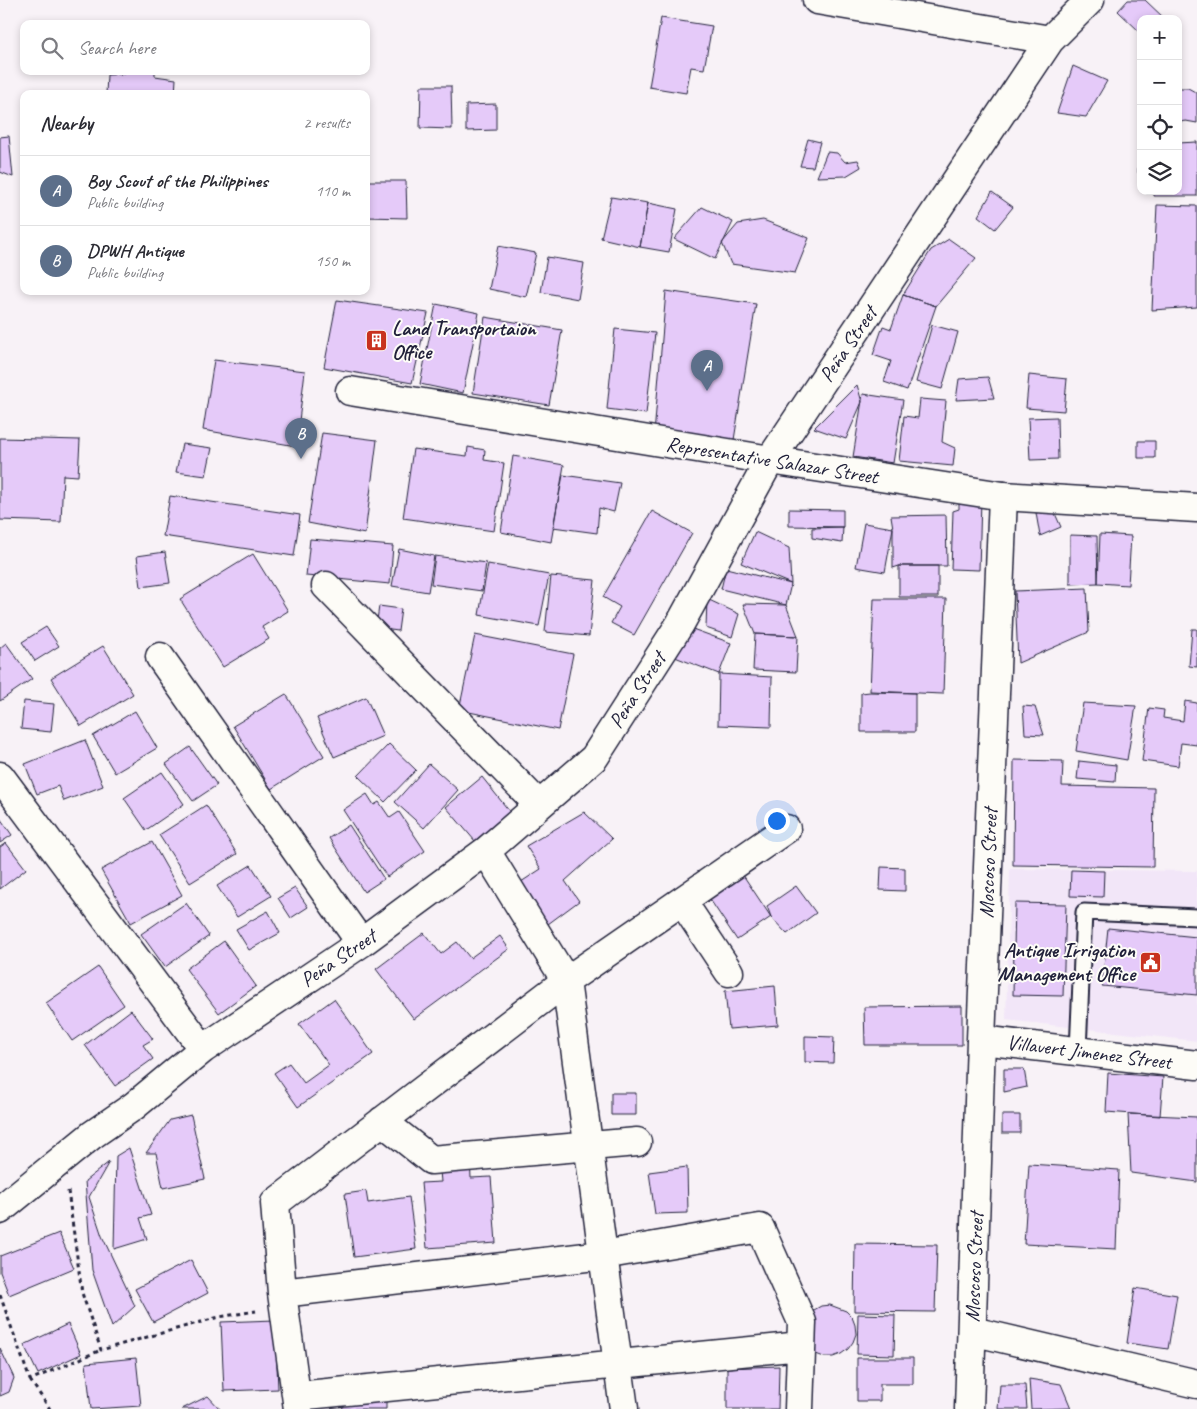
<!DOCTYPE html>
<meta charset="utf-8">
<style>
:root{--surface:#fff;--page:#f2f2f3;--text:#2b2b33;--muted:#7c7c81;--line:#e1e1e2;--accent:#7c3aed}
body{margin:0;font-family:Caveat,sans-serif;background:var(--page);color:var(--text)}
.controls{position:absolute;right:15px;top:15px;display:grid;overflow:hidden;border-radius:10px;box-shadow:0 2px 8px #0003}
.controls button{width:45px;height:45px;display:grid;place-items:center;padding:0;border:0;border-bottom:1px solid var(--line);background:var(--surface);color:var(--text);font:25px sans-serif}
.you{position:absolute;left:776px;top:820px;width:18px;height:18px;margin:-12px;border:4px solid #fff;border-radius:50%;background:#1a73e8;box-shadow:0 0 0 8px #1a73e833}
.badge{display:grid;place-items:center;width:32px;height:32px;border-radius:50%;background:var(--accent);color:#fff;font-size:16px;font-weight:700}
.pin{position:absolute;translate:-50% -41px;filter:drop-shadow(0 1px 2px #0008)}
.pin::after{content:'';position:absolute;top:26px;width:18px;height:15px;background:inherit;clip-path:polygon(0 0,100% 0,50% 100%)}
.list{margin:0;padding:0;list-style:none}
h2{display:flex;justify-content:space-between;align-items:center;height:65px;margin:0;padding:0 20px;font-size:21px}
h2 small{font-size:16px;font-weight:400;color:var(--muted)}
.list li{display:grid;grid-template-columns:32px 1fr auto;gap:15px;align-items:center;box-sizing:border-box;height:70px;padding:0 20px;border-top:1px solid var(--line)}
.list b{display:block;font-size:19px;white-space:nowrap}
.list p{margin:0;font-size:16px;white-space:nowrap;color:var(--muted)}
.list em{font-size:16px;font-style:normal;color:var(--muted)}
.icon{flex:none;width:28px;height:28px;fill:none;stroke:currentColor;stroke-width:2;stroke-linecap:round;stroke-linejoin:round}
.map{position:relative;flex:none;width:1197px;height:1409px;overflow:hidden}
.search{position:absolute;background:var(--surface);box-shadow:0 2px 8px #0003;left:20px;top:20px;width:350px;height:55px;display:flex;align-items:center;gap:12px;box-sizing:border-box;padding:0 18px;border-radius:10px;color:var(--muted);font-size:19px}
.panel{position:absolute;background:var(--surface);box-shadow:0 2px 8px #0003;left:20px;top:90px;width:350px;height:205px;border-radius:10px}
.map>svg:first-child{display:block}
.built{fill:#f2e6f8}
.building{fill:#e5caf9;stroke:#22223b}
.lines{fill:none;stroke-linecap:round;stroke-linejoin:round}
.service-casing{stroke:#22223b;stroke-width:19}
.minor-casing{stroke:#22223b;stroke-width:31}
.tertiary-casing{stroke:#22223b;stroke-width:31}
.path{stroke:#22223b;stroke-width:3;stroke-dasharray:4 4;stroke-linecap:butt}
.service{stroke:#fdfcf7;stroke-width:15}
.minor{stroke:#fdfcf7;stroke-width:28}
.tertiary{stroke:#fdfcf7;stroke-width:28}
.labels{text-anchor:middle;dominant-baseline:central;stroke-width:4;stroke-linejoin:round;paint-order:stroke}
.poi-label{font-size:21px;font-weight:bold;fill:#22223b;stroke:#fdfcf7;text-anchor:start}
.street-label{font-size:21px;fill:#22223b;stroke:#fdfcf7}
</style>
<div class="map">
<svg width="1197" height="1409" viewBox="0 0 1197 1409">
<rect width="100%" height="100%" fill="#f8f2f7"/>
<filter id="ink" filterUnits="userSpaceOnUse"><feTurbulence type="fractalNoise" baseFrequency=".02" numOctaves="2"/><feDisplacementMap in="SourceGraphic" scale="10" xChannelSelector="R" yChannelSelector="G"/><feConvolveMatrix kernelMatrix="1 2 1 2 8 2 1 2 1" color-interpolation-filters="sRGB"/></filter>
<g filter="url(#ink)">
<path class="built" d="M 1010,869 L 1197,871 L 1197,1041 L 1006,1020 Z"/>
<path class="building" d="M 1128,0 L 1145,0 L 1165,19 L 1141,19 L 1141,33 L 1118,11 Z
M 661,18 L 712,26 L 704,69 L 691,67 L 686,93 L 649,87 Z
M 1073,66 L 1107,81 L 1086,117 L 1057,113 Z
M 125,71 L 155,71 L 155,76 L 176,79 L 175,94 L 106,94 L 107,75 L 124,74 Z
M 421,86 L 451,86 L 452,129 L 420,128 Z
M 1178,88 L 1188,88 L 1197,93 L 1197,123 L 1186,121 L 1178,122 Z
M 496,104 L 496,130 L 466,131 L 466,105 Z
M 9,136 L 13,177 L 0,172 L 0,137 Z
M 808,139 L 820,142 L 813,167 L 800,166 Z
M 1197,142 L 1197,196 L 1154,196 L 1154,191 L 1178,191 L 1178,143 Z
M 1138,144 L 1141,144 L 1141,173 L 1138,173 Z
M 827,152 L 837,153 L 845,162 L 858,160 L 861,167 L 846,176 L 817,177 Z
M 366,181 L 406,181 L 407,218 L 366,217 Z
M 992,192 L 1013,207 L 995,229 L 978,216 Z
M 611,197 L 648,203 L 640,247 L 601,238 Z
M 648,203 L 677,209 L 669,252 L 640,247 Z
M 1157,205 L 1197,206 L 1197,307 L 1152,310 Z
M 702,207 L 733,222 L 715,259 L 674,239 Z
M 763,220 L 809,238 L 795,273 L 731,264 L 722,243 L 738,224 Z
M 949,239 L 976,258 L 936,306 L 903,295 L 931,250 Z
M 498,246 L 536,253 L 526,297 L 489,289 Z
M 547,257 L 584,263 L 578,299 L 541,292 Z
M 666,291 L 756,304 L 733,446 L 654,434 Z
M 903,295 L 936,306 L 907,390 L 884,382 L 891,361 L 873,355 L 883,326 L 891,329 Z
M 337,300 L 428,313 L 412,383 L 324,367 Z
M 436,304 L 479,313 L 463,393 L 420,384 Z
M 485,317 L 562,330 L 549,405 L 473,393 Z
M 932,325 L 958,332 L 942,389 L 916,382 Z
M 615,329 L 655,333 L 646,414 L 607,409 Z
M 214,360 L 305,371 L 296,446 L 203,430 Z
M 1029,375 L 1067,379 L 1064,411 L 1026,408 Z
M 988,377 L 994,398 L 956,400 L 959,379 Z
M 857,385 L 862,402 L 846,439 L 814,428 Z
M 863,394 L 903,400 L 893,463 L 853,457 Z
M 920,399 L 946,401 L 942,442 L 955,448 L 953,466 L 899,461 L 904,416 L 918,418 Z
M 1057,417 L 1058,459 L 1030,460 L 1028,418 Z
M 322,433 L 377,440 L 365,534 L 308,523 Z
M 0,438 L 80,440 L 78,476 L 63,475 L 61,522 L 0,520 Z
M 1138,441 L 1155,441 L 1155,458 L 1138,458 Z
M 182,444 L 212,448 L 206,476 L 176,472 Z
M 468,447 L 485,450 L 484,460 L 504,463 L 494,531 L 403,518 L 413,449 L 467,456 Z
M 513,456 L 564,465 L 551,542 L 501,532 Z
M 563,475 L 620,483 L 614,512 L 599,508 L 597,533 L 553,527 Z
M 170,496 L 300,515 L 294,556 L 163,536 Z
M 959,499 L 981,499 L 979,570 L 951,569 L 953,511 L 959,509 Z
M 789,509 L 843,510 L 843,527 L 789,526 Z
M 1053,509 L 1061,527 L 1040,536 L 1036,513 Z
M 652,511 L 692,533 L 634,635 L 611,623 L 620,607 L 603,597 Z
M 946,515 L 947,566 L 899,566 L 893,568 L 893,528 L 891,516 Z
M 864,523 L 893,528 L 885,572 L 856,567 Z
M 843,527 L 842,543 L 812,538 L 812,528 Z
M 755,532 L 789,548 L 791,584 L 741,563 Z
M 1100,534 L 1131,536 L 1128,585 L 1098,583 Z
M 1070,535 L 1097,536 L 1098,583 L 1070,584 Z
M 310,539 L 393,546 L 390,584 L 306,576 Z
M 399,549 L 434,556 L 428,592 L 392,586 Z
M 165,552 L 170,583 L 141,587 L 137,556 Z
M 253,554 L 288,611 L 262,627 L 269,639 L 223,667 L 180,599 Z
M 435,556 L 486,563 L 482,591 L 431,584 Z
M 488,564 L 549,575 L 539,626 L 479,615 Z
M 899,566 L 938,566 L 938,597 L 899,597 Z
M 726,568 L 791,584 L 786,605 L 721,589 Z
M 551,576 L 595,580 L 589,636 L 545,632 Z
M 1087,588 L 1089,632 L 1018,663 L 1015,591 Z
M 707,599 L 739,614 L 732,637 L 706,628 Z
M 874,599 L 946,599 L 943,694 L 870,691 Z
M 743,604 L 786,605 L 798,636 L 755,634 Z
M 379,606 L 401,609 L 398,631 L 376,628 Z
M 46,627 L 59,646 L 35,661 L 22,642 Z
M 687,627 L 731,643 L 719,674 L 675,657 Z
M 1192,629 L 1197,629 L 1197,667 L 1189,666 Z
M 755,634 L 798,636 L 796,672 L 753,670 Z
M 475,635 L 573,654 L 558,730 L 459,710 Z
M 6,643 L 32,679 L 0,701 L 0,648 Z
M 103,646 L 133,694 L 81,726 L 51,678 Z
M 719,674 L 772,677 L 771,727 L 718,725 Z
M 870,692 L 915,693 L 915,732 L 861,732 L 861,693 Z
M 286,694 L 324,756 L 271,789 L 233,726 Z
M 366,697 L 383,736 L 334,757 L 317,718 Z
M 24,701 L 54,704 L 51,732 L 21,729 Z
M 1185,701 L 1197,703 L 1197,745 L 1181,743 L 1178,766 L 1142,761 L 1149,708 L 1164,710 L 1163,718 L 1183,721 Z
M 1083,703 L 1136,706 L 1127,760 L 1076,751 Z
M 1023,706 L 1035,707 L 1044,735 L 1025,734 Z
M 135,711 L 157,748 L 115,773 L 93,736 Z
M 85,740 L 103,786 L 64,801 L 58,786 L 37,794 L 25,764 Z
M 389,744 L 416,770 L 385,802 L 358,776 Z
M 190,747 L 217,785 L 193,801 L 166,764 Z
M 1014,760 L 1063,761 L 1062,786 L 1154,788 L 1153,867 L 1013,865 Z
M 1079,761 L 1116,765 L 1115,782 L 1077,779 Z
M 429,764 L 458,790 L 424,828 L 395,802 Z
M 162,772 L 184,804 L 146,830 L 124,798 Z
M 482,777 L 510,812 L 475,841 L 446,807 Z
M 367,794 L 374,805 L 379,802 L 390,818 L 399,812 L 425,851 L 387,877 L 343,810 Z
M 206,805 L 237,854 L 190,883 L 159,835 Z
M 584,812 L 612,839 L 565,881 L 579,901 L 548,924 L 521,882 L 541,869 L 526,846 Z
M 0,818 L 12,835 L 0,843 Z
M 349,825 L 384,879 L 364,892 L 329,838 Z
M 152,842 L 182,895 L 131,923 L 101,870 Z
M 6,843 L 26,869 L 0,889 L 0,847 Z
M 251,865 L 271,896 L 237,917 L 217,886 Z
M 881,867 L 905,868 L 905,891 L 880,890 Z
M 1071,870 L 1104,871 L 1103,897 L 1070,896 Z
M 741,872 L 771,917 L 737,940 L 707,895 Z
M 796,886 L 816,913 L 787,934 L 771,917 L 767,906 Z
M 295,888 L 308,907 L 291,918 L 278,898 Z
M 186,903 L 209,936 L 165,967 L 141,934 Z
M 1015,903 L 1066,904 L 1063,996 L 1013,995 Z
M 268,911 L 280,933 L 249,950 L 236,929 Z
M 1108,928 L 1197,937 L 1197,995 L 1102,986 Z
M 424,933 L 441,954 L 457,942 L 470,958 L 500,936 L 509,949 L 414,1019 L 376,969 Z
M 224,941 L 256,986 L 219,1013 L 186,969 Z
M 98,967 L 124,1005 L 72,1041 L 46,1003 Z
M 775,986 L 778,1025 L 729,1029 L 725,991 Z
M 334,999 L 373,1054 L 298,1107 L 274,1073 L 289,1063 L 304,1083 L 329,1065 L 299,1024 Z
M 962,1006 L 962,1045 L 865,1045 L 864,1007 Z
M 131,1010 L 153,1039 L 143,1045 L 153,1059 L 115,1086 L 85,1045 Z
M 805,1036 L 834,1037 L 833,1063 L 805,1062 Z
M 1004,1069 L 1024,1069 L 1027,1087 L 1004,1092 Z
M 1108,1073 L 1163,1077 L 1160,1116 L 1106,1112 Z
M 611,1093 L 636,1093 L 636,1115 L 611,1115 Z
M 1128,1114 L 1197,1117 L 1197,1182 L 1131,1173 Z
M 191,1115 L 205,1179 L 163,1188 L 156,1153 L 146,1153 L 170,1120 Z
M 1002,1115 L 1020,1115 L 1020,1133 L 1002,1133 Z
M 129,1148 L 151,1215 L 140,1218 L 147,1239 L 114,1249 L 116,1156 Z
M 470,1158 L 471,1178 L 491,1177 L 496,1243 L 427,1248 L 421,1183 L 441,1182 L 439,1160 Z
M 109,1162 L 89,1197 L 102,1236 L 135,1306 L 112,1327 L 92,1270 L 85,1181 Z
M 1029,1164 L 1119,1170 L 1116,1249 L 1024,1244 Z
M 687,1167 L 688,1213 L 655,1214 L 649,1172 Z
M 366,1191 L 368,1203 L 409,1197 L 416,1249 L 354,1257 L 345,1194 Z
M 59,1233 L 74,1268 L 9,1295 L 0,1272 L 0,1256 Z
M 855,1244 L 937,1245 L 935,1312 L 854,1311 Z
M 191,1260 L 208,1293 L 153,1322 L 135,1289 Z
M 1135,1288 L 1177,1295 L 1168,1349 L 1127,1343 Z
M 830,1305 L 846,1311 L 852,1317 L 855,1325 L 856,1334 L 853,1342 L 848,1349 L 841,1354 L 833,1357 L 824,1357 L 816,1354 L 810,1348 L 808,1316 L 814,1310 L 821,1306 Z
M 858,1314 L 895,1315 L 894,1355 L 857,1354 Z
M 275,1320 L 278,1389 L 224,1391 L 221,1322 Z
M 68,1324 L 81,1354 L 38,1374 L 24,1345 Z
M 0,1348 L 14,1378 L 9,1392 L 0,1396 Z
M 136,1358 L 141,1406 L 91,1409 L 86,1363 Z
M 857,1358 L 913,1358 L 913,1384 L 880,1384 L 880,1401 L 857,1401 Z
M 779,1366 L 778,1409 L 727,1409 L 727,1368 Z
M 1029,1379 L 1061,1384 L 1071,1408 L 1031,1409 Z
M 1000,1385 L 1025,1385 L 1027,1409 L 998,1409 Z
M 208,1396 L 220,1409 L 182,1409 Z
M 386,1400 L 386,1409 L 343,1409 L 342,1403 Z"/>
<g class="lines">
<defs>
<path id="service" d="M 1078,1051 L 1084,912 L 1197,917"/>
<path id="minor" d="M 326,586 L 539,805
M 160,657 L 361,943
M 0,776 L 203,1049
M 486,851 L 566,981 L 624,1409
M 682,901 L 729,972
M 981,1040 L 1197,1065
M 382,1121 L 431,1160 L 637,1142
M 0,1210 L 92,1135 L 134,1106 L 203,1049 L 361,943 L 486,851 L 594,758 L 680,624 L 770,460 L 350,391
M 282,1293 L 603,1255 L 760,1228 L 802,1322 L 799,1409
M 972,1331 L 1197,1384
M 297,1396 L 801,1346
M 298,1409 L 282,1293 L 275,1203 L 566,981 L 786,829
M 969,1409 L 981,1040 L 1003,496"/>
<path id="tertiary" d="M 817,0 L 1050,40
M 1090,0 L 1050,40 L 770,460 L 1003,496 L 1197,508"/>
</defs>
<use href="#service" class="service-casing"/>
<use href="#minor" class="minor-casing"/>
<use href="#tertiary" class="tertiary-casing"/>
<path class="path" d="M 68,1191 L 82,1293 L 101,1350 L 219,1317 L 256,1311
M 0,1295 L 30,1380 L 101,1350
M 30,1380 L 50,1409"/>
<use href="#service" class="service"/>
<use href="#minor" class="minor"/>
<use href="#tertiary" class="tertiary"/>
</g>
</g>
<defs>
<symbol id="building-square" viewBox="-11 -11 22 22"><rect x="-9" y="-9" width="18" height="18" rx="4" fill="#c8321e" stroke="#fdfcf7"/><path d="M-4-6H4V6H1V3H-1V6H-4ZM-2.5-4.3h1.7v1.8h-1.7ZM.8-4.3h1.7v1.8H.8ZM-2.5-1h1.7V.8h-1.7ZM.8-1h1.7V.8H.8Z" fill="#fff"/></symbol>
<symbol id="civic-square" viewBox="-11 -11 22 22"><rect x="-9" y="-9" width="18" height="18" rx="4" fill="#c8321e" stroke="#fdfcf7"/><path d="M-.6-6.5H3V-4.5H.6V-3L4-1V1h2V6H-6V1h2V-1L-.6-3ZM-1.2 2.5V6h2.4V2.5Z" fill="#fff"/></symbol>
</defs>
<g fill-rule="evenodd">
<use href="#building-square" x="364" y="328" width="25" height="25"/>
<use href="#civic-square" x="1138" y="950" width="25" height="25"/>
</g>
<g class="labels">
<g class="poi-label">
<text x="392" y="328">Land Transportaion<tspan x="392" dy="24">Office</tspan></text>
<text x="1135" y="950" text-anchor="end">Antique Irrigation<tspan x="1135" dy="24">Management Office</tspan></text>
</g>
<g class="street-label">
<text transform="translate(848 344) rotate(-56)">Peña Street</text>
<text transform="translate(772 460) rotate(9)">Representative Salazar Street</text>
<text transform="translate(637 690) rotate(-57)">Peña Street</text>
<text transform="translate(988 863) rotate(-88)">Moscoso Street</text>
<text transform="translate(338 958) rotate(-34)">Peña Street</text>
<text transform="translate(1089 1052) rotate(7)">Villavert Jimenez Street</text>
<text transform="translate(974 1267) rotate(-88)">Moscoso Street</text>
</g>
</g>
</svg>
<div class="controls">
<button>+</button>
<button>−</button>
<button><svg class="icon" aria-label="locate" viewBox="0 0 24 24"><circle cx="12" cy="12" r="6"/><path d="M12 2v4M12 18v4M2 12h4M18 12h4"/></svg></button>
<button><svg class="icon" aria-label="layers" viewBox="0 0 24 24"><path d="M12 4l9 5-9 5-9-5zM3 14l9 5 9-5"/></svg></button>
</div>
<div class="you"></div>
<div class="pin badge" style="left:707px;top:391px;background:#5c6f8a">A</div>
<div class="pin badge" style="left:301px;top:459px;background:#5c6f8a">B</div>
<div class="search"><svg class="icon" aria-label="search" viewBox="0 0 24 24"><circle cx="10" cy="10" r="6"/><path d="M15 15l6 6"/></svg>Search here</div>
<section class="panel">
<h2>Nearby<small>2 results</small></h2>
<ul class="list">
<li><span class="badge" style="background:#5c6f8a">A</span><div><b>Boy Scout of the Philippines</b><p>Public building</p></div><em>110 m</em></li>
<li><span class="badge" style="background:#5c6f8a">B</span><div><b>DPWH Antique</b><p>Public building</p></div><em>150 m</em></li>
</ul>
</section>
</div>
